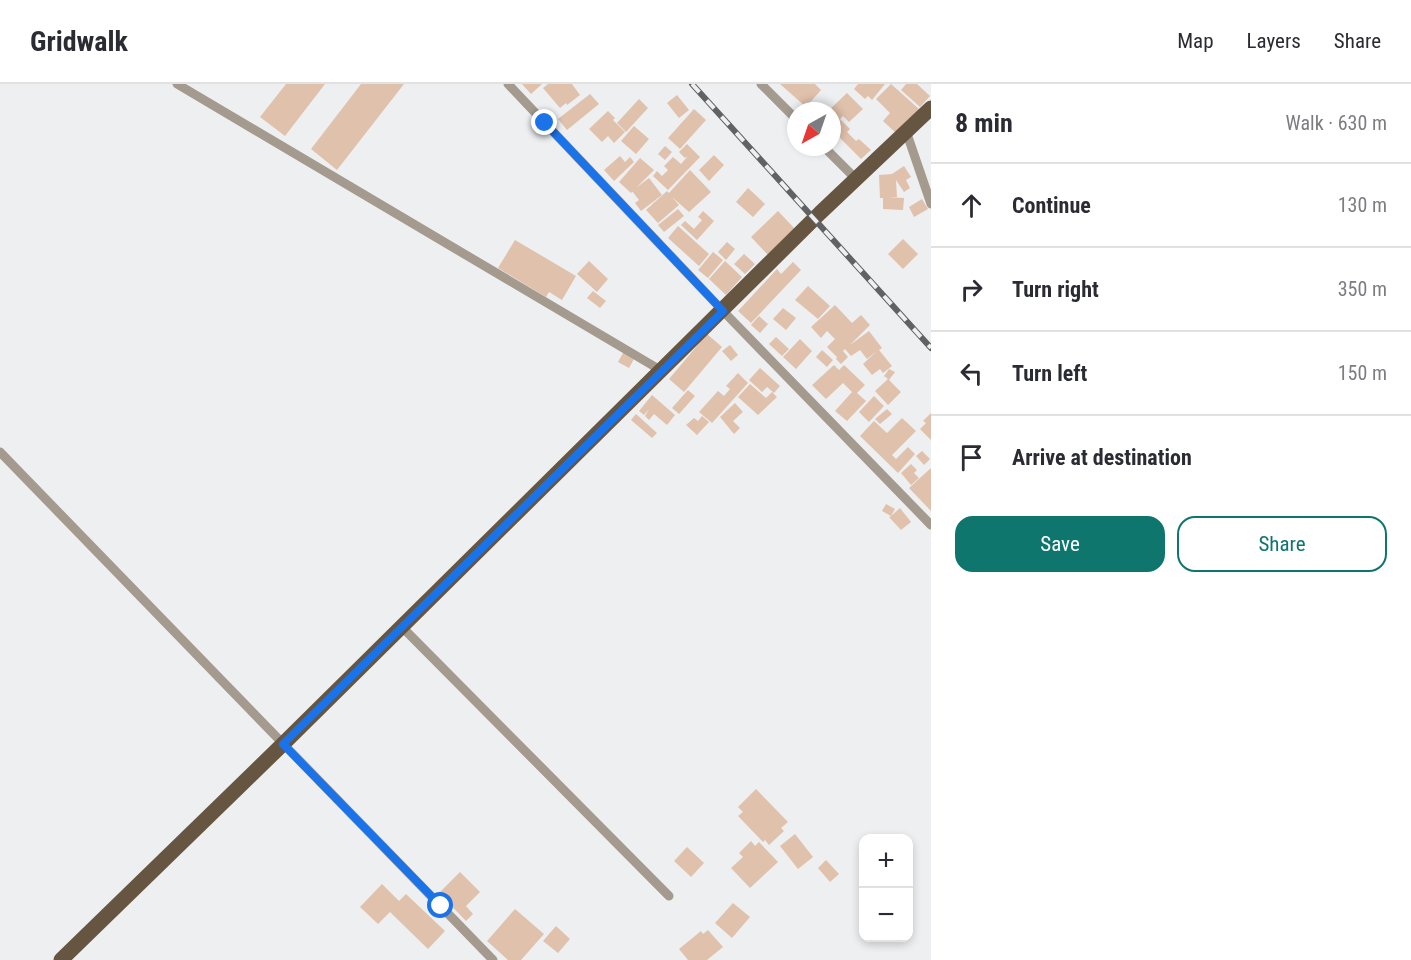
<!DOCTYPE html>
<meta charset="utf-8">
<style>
:root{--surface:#fff;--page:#f7f7f7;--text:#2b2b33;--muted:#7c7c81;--line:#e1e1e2;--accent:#0f766e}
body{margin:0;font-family:"Roboto Condensed",sans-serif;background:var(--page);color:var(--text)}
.controls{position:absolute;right:18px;bottom:18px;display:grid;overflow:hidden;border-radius:12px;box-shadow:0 3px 9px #0003}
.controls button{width:54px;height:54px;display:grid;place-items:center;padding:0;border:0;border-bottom:2px solid var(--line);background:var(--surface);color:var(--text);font:30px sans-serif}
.compass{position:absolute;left:787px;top:18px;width:54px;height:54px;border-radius:50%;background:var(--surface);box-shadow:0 3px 9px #0003;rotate:220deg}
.stop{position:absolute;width:18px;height:18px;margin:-14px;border:4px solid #1a73e8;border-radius:50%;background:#fff}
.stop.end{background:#1a73e8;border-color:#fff;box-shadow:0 2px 6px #0008}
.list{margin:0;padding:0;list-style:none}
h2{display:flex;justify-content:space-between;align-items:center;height:78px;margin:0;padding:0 24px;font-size:26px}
h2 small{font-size:20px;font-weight:400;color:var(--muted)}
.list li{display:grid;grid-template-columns:39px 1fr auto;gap:18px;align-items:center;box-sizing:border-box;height:84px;padding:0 24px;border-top:2px solid var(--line)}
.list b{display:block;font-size:22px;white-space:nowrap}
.list em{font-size:20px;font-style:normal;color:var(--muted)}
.actions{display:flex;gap:12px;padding:18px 24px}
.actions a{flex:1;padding:14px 0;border:2px solid var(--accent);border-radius:18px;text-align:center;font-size:21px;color:var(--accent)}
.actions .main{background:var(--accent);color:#fff}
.icon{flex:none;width:33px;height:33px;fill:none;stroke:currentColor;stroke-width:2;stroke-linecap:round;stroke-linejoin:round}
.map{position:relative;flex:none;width:931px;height:876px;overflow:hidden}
header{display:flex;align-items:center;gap:36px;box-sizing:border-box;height:84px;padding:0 30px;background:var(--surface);border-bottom:2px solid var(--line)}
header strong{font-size:28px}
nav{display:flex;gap:33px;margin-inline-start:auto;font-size:21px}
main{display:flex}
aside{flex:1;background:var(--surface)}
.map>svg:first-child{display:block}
.building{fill:#e0c1ac}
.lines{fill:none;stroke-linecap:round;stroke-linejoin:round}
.minor{stroke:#a49a8e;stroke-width:9}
.primary{stroke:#665641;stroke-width:15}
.rail-casing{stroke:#606263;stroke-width:6}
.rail{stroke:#edeff1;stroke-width:4;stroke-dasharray:11;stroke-linecap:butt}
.route{stroke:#1a73e8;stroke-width:8}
</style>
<header>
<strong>Gridwalk</strong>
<nav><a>Map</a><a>Layers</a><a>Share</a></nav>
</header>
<main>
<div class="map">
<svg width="931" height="876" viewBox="0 0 931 876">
<rect width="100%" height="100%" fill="#edeff1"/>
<path class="building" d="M 286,0 L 325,0 L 285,52 L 260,33 Z
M 361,0 L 404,0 L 337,86 L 311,65 Z
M 522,0 L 542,0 L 531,10 Z
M 548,0 L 572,0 L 580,11 L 567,21 L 566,19 L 560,24 L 543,4 Z
M 780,0 L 815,0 L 821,6 L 806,23 Z
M 858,0 L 885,0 L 872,16 L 868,12 L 865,15 L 854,5 Z
M 891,0 L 919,25 L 897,50 L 883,37 L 890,29 L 876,15 Z
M 906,0 L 917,0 L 930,12 L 920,23 L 901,6 Z
M 847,9 L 863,25 L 849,38 L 843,32 L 840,35 L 850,45 L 847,48 L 856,57 L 859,55 L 871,66 L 861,75 L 832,46 L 832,27 L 828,27 Z
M 590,10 L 599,20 L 567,46 L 558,35 Z
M 677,11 L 689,26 L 679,34 L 667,19 Z
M 639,15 L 648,24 L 626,48 L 617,39 Z
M 694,25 L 706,36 L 680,65 L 668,54 Z
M 608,27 L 615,34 L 613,36 L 625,48 L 614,59 L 608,52 L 602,58 L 589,45 Z
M 634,42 L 649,55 L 636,70 L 621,57 Z
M 687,60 L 700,73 L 668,106 L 653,92 L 657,87 L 662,92 L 668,86 L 664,82 L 673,73 L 681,80 L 688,72 L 685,74 L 679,68 Z
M 665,62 L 672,68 L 665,76 L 658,70 Z
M 714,71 L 724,81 L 709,97 L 699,86 Z
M 620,72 L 625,78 L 630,73 L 634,78 L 614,97 L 604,86 Z
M 640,74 L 654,86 L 631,109 L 619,98 Z
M 904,82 L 911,93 L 906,96 L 910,104 L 904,108 L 896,96 L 897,113 L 888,113 L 904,114 L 903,126 L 883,125 L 883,114 L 880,114 L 879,91 L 892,90 Z
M 690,86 L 711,108 L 689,128 L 672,113 L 679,121 L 658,139 L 646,126 L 667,107 L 669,109 Z
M 649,94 L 662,111 L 641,127 L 635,119 L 639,116 L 632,107 Z
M 748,104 L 765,120 L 753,133 L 736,118 Z
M 922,115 L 928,125 L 914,133 L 909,123 Z
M 678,125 L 684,132 L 664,148 L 658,141 Z
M 703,127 L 714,137 L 697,156 L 681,141 L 685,137 L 694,145 L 702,136 L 698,133 Z
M 778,127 L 796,146 L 768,171 L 751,153 Z
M 678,142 L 709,170 L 699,182 L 668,154 Z
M 903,155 L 918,170 L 903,185 L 888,170 Z
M 515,156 L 576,192 L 562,216 L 549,208 L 546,213 L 498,184 Z
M 727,158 L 735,165 L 726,176 L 718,168 Z
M 713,168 L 723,176 L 708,194 L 698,186 Z
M 744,170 L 755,180 L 745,190 L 734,180 Z
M 589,177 L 608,195 L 597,208 L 577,190 Z
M 725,177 L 742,193 L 726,211 L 709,195 Z
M 793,178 L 801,186 L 751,239 L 738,227 L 777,185 L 781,190 Z
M 808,202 L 830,222 L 818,235 L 795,216 Z
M 593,207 L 606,217 L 600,224 L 587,214 Z
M 835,221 L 852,239 L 861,231 L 870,241 L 850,261 L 869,247 L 882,264 L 879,266 L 892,282 L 883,289 L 880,285 L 872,291 L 863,280 L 877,267 L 867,275 L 860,266 L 851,272 L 845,265 L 843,267 L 848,273 L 841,280 L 836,275 L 837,273 L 827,263 L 835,255 L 827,247 L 821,254 L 811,243 Z
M 783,224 L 796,234 L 786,246 L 773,235 Z
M 759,232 L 768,240 L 760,249 L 751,241 Z
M 707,250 L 722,263 L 684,308 L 669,295 Z
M 776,253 L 789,265 L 782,272 L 769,260 Z
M 800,255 L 812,267 L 796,285 L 783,273 Z
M 730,261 L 738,271 L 731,277 L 722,267 Z
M 822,266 L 833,276 L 827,283 L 816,273 Z
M 624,267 L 635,273 L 629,284 L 618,278 Z
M 834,281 L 839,286 L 844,281 L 865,301 L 857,309 L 866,317 L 847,337 L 835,327 L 852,308 L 843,299 L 826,315 L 812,301 Z
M 760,284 L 780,302 L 774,309 L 767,303 L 762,308 L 749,296 Z
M 889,285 L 895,288 L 889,296 L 901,308 L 888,321 L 875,307 L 888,295 L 884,292 Z
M 738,289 L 748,299 L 712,339 L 699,328 L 718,307 L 724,312 L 730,305 L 726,302 Z
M 750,300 L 766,314 L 772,308 L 777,313 L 758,331 L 738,313 Z
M 688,306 L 695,312 L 679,330 L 672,324 Z
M 652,311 L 675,331 L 667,341 L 654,330 L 649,336 L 645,332 L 649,325 L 644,331 L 639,327 Z
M 874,312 L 884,322 L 869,338 L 859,328 Z
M 735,319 L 743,328 L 733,337 L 740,344 L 734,350 L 720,333 Z
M 887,325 L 892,330 L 880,340 L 875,335 Z
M 931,329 L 931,356 L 920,345 L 926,339 L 923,337 Z
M 636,330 L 657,349 L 652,354 L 631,336 Z
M 702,332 L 709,338 L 697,351 L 686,341 L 694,334 L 698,337 Z
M 902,334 L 916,347 L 892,371 L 896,375 L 908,363 L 915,370 L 898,389 L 860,352 L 874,337 L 887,349 Z
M 922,367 L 930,375 L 924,381 L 916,372 Z
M 911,380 L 917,386 L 914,389 L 919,394 L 911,401 L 901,389 Z
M 931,384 L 931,427 L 909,404 Z
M 886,420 L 895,425 L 891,432 L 900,424 L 911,438 L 901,446 L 889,433 L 891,432 L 882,427 Z
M 756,705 L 788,738 L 781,744 L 784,747 L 769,761 L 765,756 L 763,758 L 738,732 L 743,728 L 738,723 Z
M 795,750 L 813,773 L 798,785 L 780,762 Z
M 751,757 L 755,762 L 759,758 L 778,778 L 750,804 L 731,784 L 743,773 L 739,769 Z
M 687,763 L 704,779 L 691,793 L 674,777 Z
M 826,776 L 839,790 L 830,798 L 818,784 Z
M 460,788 L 480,808 L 466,822 L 473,830 L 466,837 L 439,809 Z
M 382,800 L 399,817 L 406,810 L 445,847 L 428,865 L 390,828 L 378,840 L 360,823 Z
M 733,819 L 750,833 L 732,854 L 715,839 Z
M 515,825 L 544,850 L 521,876 L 508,876 L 487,857 Z
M 556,842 L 570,855 L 558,869 L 543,857 Z
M 708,846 L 723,863 L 707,876 L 688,876 L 679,865 L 701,847 L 703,850 Z"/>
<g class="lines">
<path class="minor" d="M 177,0 L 662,287
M 508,0 L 723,227 L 931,441
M 761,0 L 796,35
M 906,47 L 931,120
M 824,63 L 856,95
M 0,368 L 493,876
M 402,543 L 669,812"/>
<path class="primary" d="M 61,876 L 283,660 L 820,129 L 931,24"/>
<defs>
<path id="rail" d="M 692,0 L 931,264"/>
</defs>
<use href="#rail" class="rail-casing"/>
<use href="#rail" class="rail"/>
</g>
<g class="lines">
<path class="route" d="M 441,822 L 283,660 L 723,227 L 545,39"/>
</g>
</svg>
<div class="controls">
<button>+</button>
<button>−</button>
</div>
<svg class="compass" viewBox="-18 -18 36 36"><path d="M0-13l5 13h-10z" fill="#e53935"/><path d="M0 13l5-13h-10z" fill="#7c7c81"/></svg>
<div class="stop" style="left:441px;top:822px"></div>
<div class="stop end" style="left:545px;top:39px"></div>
</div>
<aside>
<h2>8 min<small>Walk · 630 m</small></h2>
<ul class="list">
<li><svg class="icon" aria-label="ahead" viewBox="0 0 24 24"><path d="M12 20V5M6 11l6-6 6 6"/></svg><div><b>Continue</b></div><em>130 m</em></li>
<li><svg class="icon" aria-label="right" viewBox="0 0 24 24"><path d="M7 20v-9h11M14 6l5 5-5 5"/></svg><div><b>Turn right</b></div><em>350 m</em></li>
<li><svg class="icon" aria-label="left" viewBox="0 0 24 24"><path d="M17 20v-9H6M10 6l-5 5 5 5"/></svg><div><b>Turn left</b></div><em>150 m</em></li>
<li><svg class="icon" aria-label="arrive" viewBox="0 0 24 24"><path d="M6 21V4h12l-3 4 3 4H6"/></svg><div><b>Arrive at destination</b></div></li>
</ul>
<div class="actions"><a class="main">Save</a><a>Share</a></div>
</aside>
</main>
